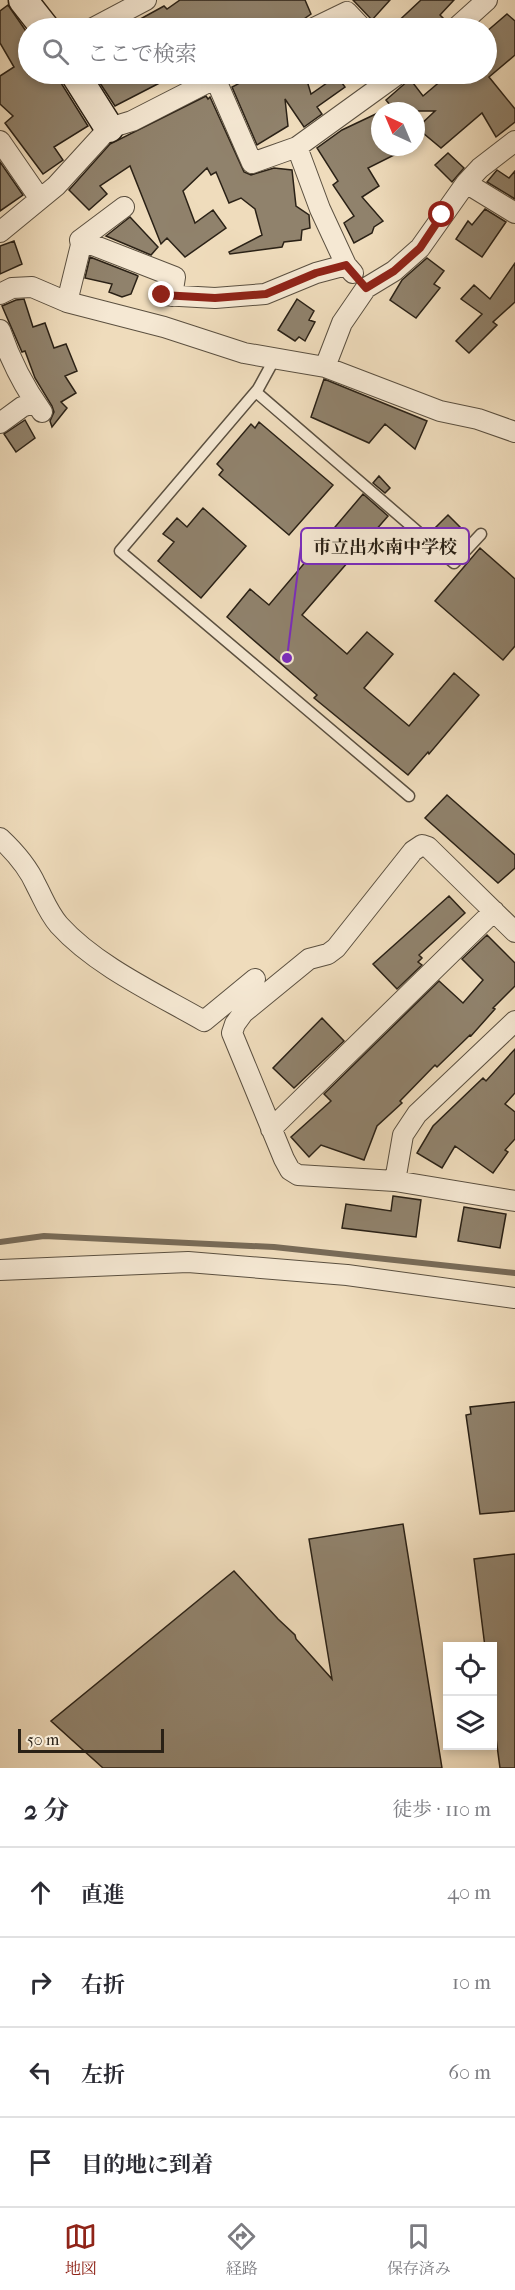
<!DOCTYPE html>
<html lang="ja">
<meta charset="utf-8">
<style>
:root{--surface:#fff;--page:#f7f7f7;--text:#2b2b33;--muted:#7c7c81;--line:#e1e1e2;--accent:#8f2418}
body{margin:0;font-family:"IM FELL French Canon","Noto Serif JP",serif;background:var(--page);color:var(--text)}
.controls{position:absolute;right:18px;bottom:18px;display:grid;overflow:hidden;border-radius:0px;box-shadow:0 3px 9px #0003}
.controls button{width:54px;height:54px;display:grid;place-items:center;padding:0;border:0;border-bottom:2px solid var(--line);background:var(--surface);color:var(--text);font:30px sans-serif}
.compass{position:absolute;left:371px;top:102px;width:54px;height:54px;border-radius:50%;background:var(--surface);box-shadow:0 3px 9px #0003;rotate:316deg}
.scale{position:absolute;left:18px;bottom:15px;width:146px;box-sizing:border-box;padding-left:6px;border:3px solid #2a2116;border-top:0;font-size:16px;line-height:21px;white-space:nowrap;color:#2a2116;-webkit-text-stroke:4px #f5e8d3;paint-order:stroke}
.stop{position:absolute;width:18px;height:18px;margin:-14px;border:4px solid #8f2418;border-radius:50%;background:#fff}
.stop.end{background:#8f2418;border-color:#fff;box-shadow:0 2px 6px #0008}
.list{margin:0;padding:0;list-style:none}
h2{display:flex;justify-content:space-between;align-items:center;height:78px;margin:0;padding:0 24px;font-size:26px}
h2 small{font-size:20px;font-weight:400;color:var(--muted)}
.list li{display:grid;grid-template-columns:39px 1fr auto;gap:18px;align-items:center;box-sizing:border-box;height:90px;padding:0 24px;border-top:2px solid var(--line)}
.list b{display:block;font-size:22px;white-space:nowrap}
.list em{font-size:20px;font-style:normal;color:var(--muted)}
.icon{flex:none;width:33px;height:33px;fill:none;stroke:currentColor;stroke-width:2;stroke-linecap:round;stroke-linejoin:round}
.map{position:relative;flex:none;width:515px;height:1768px;overflow:hidden}
.search{position:absolute;background:var(--surface);box-shadow:0 3px 9px #0003;left:18px;right:18px;top:18px;height:66px;display:flex;align-items:center;gap:15px;box-sizing:border-box;padding:0 21px;border-radius:33px;color:var(--muted);font-size:22px}
.sheet{height:438px;background:var(--surface)}
nav{display:flex;justify-content:space-around;align-items:center;box-sizing:border-box;height:84px;border-top:2px solid var(--line);background:var(--surface);font-size:16px;color:var(--muted)}
nav a{display:grid;justify-items:center;gap:3px}
nav .on{color:var(--accent)}
.map>svg:first-child{display:block}
.lines{fill:none;stroke-linecap:round;stroke-linejoin:round}
.stream{stroke:#786b58;stroke-width:6}
.building{fill:#90826c;stroke:#2a2116;stroke-width:1.5}
.lane-casing{stroke:#5b5040;stroke-width:13}
.street-casing{stroke:#5b5040;stroke-width:22}
.secondary-casing{stroke:#2a2116;stroke-width:31}
.lane{stroke:#f5e8d3;stroke-width:10}
.street{stroke:#f5e8d3;stroke-width:20}
.secondary{stroke:#f5e8d3;stroke-width:28}
.route{stroke:#8f2418;stroke-width:8}
.leader{fill:none;stroke:#7b2cbf;stroke-width:2}
.callout-dot{fill:#7b2cbf;stroke:#f5e8d3;stroke-width:2}
.callout{fill:#f5e8d3;stroke:#7b2cbf;stroke-width:2}
.callout-label{font-size:18px;text-anchor:middle;font-weight:bold;fill:#2a2116}
</style>
<div class="map">
<svg width="515" height="1768" viewBox="0 0 515 1768">
<rect width="100%" height="100%" fill="#efdcbc"/>
<filter id="stains"><feTurbulence type="fractalNoise" baseFrequency=".00333" numOctaves="4"/><feColorMatrix values="0 0 0 0 .2 0 0 0 0 .09 0 0 0 0 .02 0 0 0 .5 -.17"/></filter>
<radialGradient id="worn" r=".72"><stop offset=".6" stop-color="#630" stop-opacity="0"/><stop offset="1" stop-color="#630" stop-opacity=".3"/></radialGradient>
<g class="lines">
<path class="stream" d="M 0,1242 L 44,1236 L 274,1247 L 515,1273"/>
</g>
<path class="building" d="M 180,0 L 305,0 L 311,14 L 291,28 L 124,28 L 164,6 L 167,9 Z
M 353,0 L 390,0 L 372,20 Z
M 421,0 L 454,0 L 440,15 L 443,18 L 432,28 L 391,28 Z
M 8,5 L 28,34 L 28,74 L 59,74 L 61,83 L 88,126 L 54,147 L 63,160 L 43,174 L 5,123 L 13,116 L 0,104 L 0,76 L 14,67 L 0,43 L 0,11 Z
M 507,14 L 515,21 L 515,55 L 489,77 L 515,109 L 515,122 L 496,137 L 482,113 L 441,148 L 417,128 L 435,111 L 395,111 L 386,100 L 410,79 L 423,96 L 449,74 L 486,74 L 486,32 Z
M 94,74 L 102,82 L 118,74 L 177,74 L 115,106 Z
M 257,74 L 305,74 L 311,94 L 337,76 L 345,87 L 317,107 L 322,114 L 304,127 L 285,99 L 288,126 L 257,145 L 232,87 Z
M 206,96 L 208,99 L 210,97 L 244,172 L 251,175 L 274,168 L 292,170 L 296,206 L 309,215 L 310,228 L 302,230 L 301,240 L 284,242 L 282,247 L 230,254 L 229,252 L 262,235 L 255,209 L 241,198 L 229,203 L 216,172 L 211,175 L 207,168 L 183,191 L 195,223 L 213,210 L 226,228 L 185,257 L 167,238 L 161,244 L 130,166 L 100,186 L 107,194 L 89,210 L 69,190 L 110,144 Z
M 380,112 L 380,147 L 410,147 L 368,168 L 379,186 L 362,197 L 383,221 L 374,227 L 372,233 L 354,243 L 344,223 L 354,216 L 333,185 L 338,181 L 317,148 L 342,130 Z
M 448,153 L 464,168 L 452,182 L 435,165 Z
M 0,162 L 23,195 L 0,211 Z
M 497,170 L 509,178 L 515,171 L 515,199 L 487,182 Z
M 485,209 L 506,222 L 482,257 L 456,239 L 468,221 L 472,225 Z
M 130,217 L 158,247 L 151,255 L 106,236 Z
M 14,241 L 22,264 L 0,274 L 0,246 Z
M 90,257 L 136,275 L 138,276 L 131,294 L 122,297 L 109,292 L 112,284 L 85,278 Z
M 427,258 L 444,271 L 434,284 L 440,288 L 416,318 L 390,300 L 402,280 Z
M 515,263 L 515,302 L 493,322 L 497,325 L 469,353 L 456,341 L 482,314 L 461,299 L 474,285 L 490,299 Z
M 24,299 L 33,327 L 45,323 L 54,348 L 66,344 L 77,371 L 65,376 L 76,393 L 61,402 L 67,408 L 52,427 L 50,421 L 54,412 L 52,406 L 35,378 L 25,351 L 22,352 L 2,306 L 16,300 Z
M 297,299 L 314,311 L 309,320 L 315,322 L 305,341 L 299,337 L 295,341 L 278,330 Z
M 324,379 L 427,421 L 415,449 L 385,424 L 369,443 L 311,417 Z
M 25,420 L 35,438 L 16,452 L 4,434 Z
M 259,422 L 333,485 L 289,535 L 219,475 L 223,470 L 217,464 L 251,424 L 255,428 Z
M 379,476 L 390,488 L 385,493 L 373,483 Z
M 363,494 L 388,516 L 302,615 L 347,654 L 367,632 L 393,654 L 364,688 L 409,726 L 454,673 L 479,695 L 429,754 L 428,752 L 408,775 L 314,698 L 317,695 L 227,617 L 250,589 L 269,605 Z
M 203,508 L 246,546 L 201,598 L 158,561 L 174,542 L 163,534 L 177,518 L 187,527 Z
M 448,515 L 461,528 L 446,544 L 432,531 Z
M 480,548 L 515,579 L 515,646 L 503,660 L 435,601 Z
M 447,795 L 515,855 L 515,868 L 498,883 L 425,818 Z
M 449,896 L 465,913 L 419,955 L 422,958 L 418,962 L 422,965 L 397,989 L 373,964 Z
M 487,935 L 515,963 L 515,986 L 493,1008 L 495,1009 L 471,1036 L 470,1035 L 437,1067 L 435,1065 L 400,1101 L 402,1103 L 377,1126 L 364,1160 L 321,1145 L 309,1157 L 291,1137 L 331,1101 L 324,1094 L 439,981 L 463,1003 L 483,980 L 462,959 Z
M 322,1018 L 344,1041 L 294,1088 L 273,1068 Z
M 515,1049 L 515,1093 L 505,1104 L 515,1112 L 515,1139 L 505,1150 L 508,1152 L 493,1173 L 455,1146 L 442,1168 L 417,1153 L 433,1126 L 483,1078 L 486,1081 Z
M 393,1196 L 421,1200 L 416,1237 L 342,1228 L 346,1204 L 391,1211 Z
M 464,1207 L 506,1214 L 500,1248 L 458,1241 Z
M 515,1402 L 515,1511 L 480,1514 L 466,1415 L 471,1414 L 470,1407 Z
M 403,1524 L 442,1768 L 103,1768 L 51,1721 L 234,1571 L 278,1619 L 295,1635 L 296,1639 L 332,1679 L 309,1539 Z
M 515,1554 L 515,1768 L 500,1768 L 492,1708 L 492,1647 L 485,1647 L 474,1559 Z"/>
<g class="lines">
<defs>
<path id="lane" d="M 275,358 L 258,389 L 120,551 L 409,796
M 256,392 L 454,563 L 481,534"/>
<path id="street" d="M 93,28 L 146,0
M 314,28 L 347,12 L 362,28
M 456,28 L 487,0
M 215,78 L 252,163 L 297,147 L 398,74
M 0,141 L 40,199
M 515,141 L 480,168 L 466,183 L 515,213
M 297,147 L 320,209 L 346,265 L 353,273
M 0,232 L 56,186 L 109,128 L 132,121 L 224,74
M 80,240 L 175,277 L 172,296
M 80,240 L 124,207
M 0,294 L 12,288 L 32,287 L 67,302 L 164,327 L 244,353 L 325,367 L 440,411 L 478,419 L 515,432
M 162,295 L 215,298 L 265,294 L 316,273 L 346,265
M 67,302 L 81,245 L 80,240
M 0,330 C 10,359 24,387 42,412
M 325,367 L 342,323 L 366,288 L 394,271 L 420,248 L 466,183
M 0,423 L 22,407 L 35,402
M 0,838 C 15,852 28,867 36,885 C 44,900 48,912 59,925 C 96,966 157,994 204,1021 L 255,979
M 515,932 L 428,847 L 422,845 L 413,851 L 336,948 L 328,954 L 309,959 L 243,1013 L 235,1024 L 232,1033 L 284,1159 L 290,1170 L 298,1175 L 395,1181 L 515,1201
M 271,1129 L 494,911
M 395,1181 L 403,1135 L 417,1114 L 515,1021
M 0,1270 L 188,1262 L 347,1275 L 515,1298"/>
<path id="secondary" d="M 23,0 L 45,28
M 75,74 L 109,128"/>
</defs>
<use href="#lane" class="lane-casing"/>
<use href="#street" class="street-casing"/>
<use href="#secondary" class="secondary-casing"/>
<use href="#lane" class="lane"/>
<use href="#street" class="street"/>
<use href="#secondary" class="secondary"/>
</g>
<g class="lines">
<path class="route" d="M 162,295 L 215,298 L 266,294 L 316,273 L 346,265 L 366,288 L 394,271 L 420,248 L 442,215"/>
</g>
<path class="leader" d="M287 658L301 546"/>
<circle class="callout-dot" cx="287" cy="658" r="6"/>
<rect class="callout" x="301" y="528" width="168" height="36" rx="6"/>
<g class="callout-label">
<text x="385" y="553">市立出水南中学校</text>
</g>
<rect width="100%" height="100%" filter="url(#stains)"/>
<rect width="100%" height="100%" fill="url(#worn)"/>
</svg>
<div class="controls">
<button><svg class="icon" aria-label="locate" viewBox="0 0 24 24"><circle cx="12" cy="12" r="6"/><path d="M12 2v4M12 18v4M2 12h4M18 12h4"/></svg></button>
<button><svg class="icon" aria-label="layers" viewBox="0 0 24 24"><path d="M12 4l9 5-9 5-9-5zM3 14l9 5 9-5"/></svg></button>
</div>
<svg class="compass" viewBox="-18 -18 36 36"><path d="M0-13l5 13h-10z" fill="#e53935"/><path d="M0 13l5-13h-10z" fill="#7c7c81"/></svg>
<div class="scale">50 m</div>
<div class="stop" style="left:442px;top:215px"></div>
<div class="stop end" style="left:162px;top:295px"></div>
<div class="search"><svg class="icon" aria-label="search" viewBox="0 0 24 24"><circle cx="10" cy="10" r="6"/><path d="M15 15l6 6"/></svg>ここで検索</div>
</div>
<section class="sheet">
<h2>2 分<small>徒歩 · 110 m</small></h2>
<ul class="list">
<li><svg class="icon" aria-label="ahead" viewBox="0 0 24 24"><path d="M12 20V5M6 11l6-6 6 6"/></svg><div><b>直進</b></div><em>40 m</em></li>
<li><svg class="icon" aria-label="right" viewBox="0 0 24 24"><path d="M7 20v-9h11M14 6l5 5-5 5"/></svg><div><b>右折</b></div><em>10 m</em></li>
<li><svg class="icon" aria-label="left" viewBox="0 0 24 24"><path d="M17 20v-9H6M10 6l-5 5 5 5"/></svg><div><b>左折</b></div><em>60 m</em></li>
<li><svg class="icon" aria-label="arrive" viewBox="0 0 24 24"><path d="M6 21V4h12l-3 4 3 4H6"/></svg><div><b>目的地に到着</b></div></li>
</ul>
</section>
<nav>
<a class="on"><svg class="icon" aria-label="map" viewBox="0 0 24 24"><path d="M3 6l6-2 6 2 6-2v14l-6 2-6-2-6 2zM9 4v14M15 6v14"/></svg>地図</a>
<a><svg class="icon" aria-label="directions" viewBox="0 0 24 24"><path d="M12 3l9 9-9 9-9-9zM9 14v-3h6M13 9l2 2-2 2"/></svg>経路</a>
<a><svg class="icon" aria-label="saved" viewBox="0 0 24 24"><path d="M7 4h10v16l-5-4-5 4z"/></svg>保存済み</a>
</nav>
